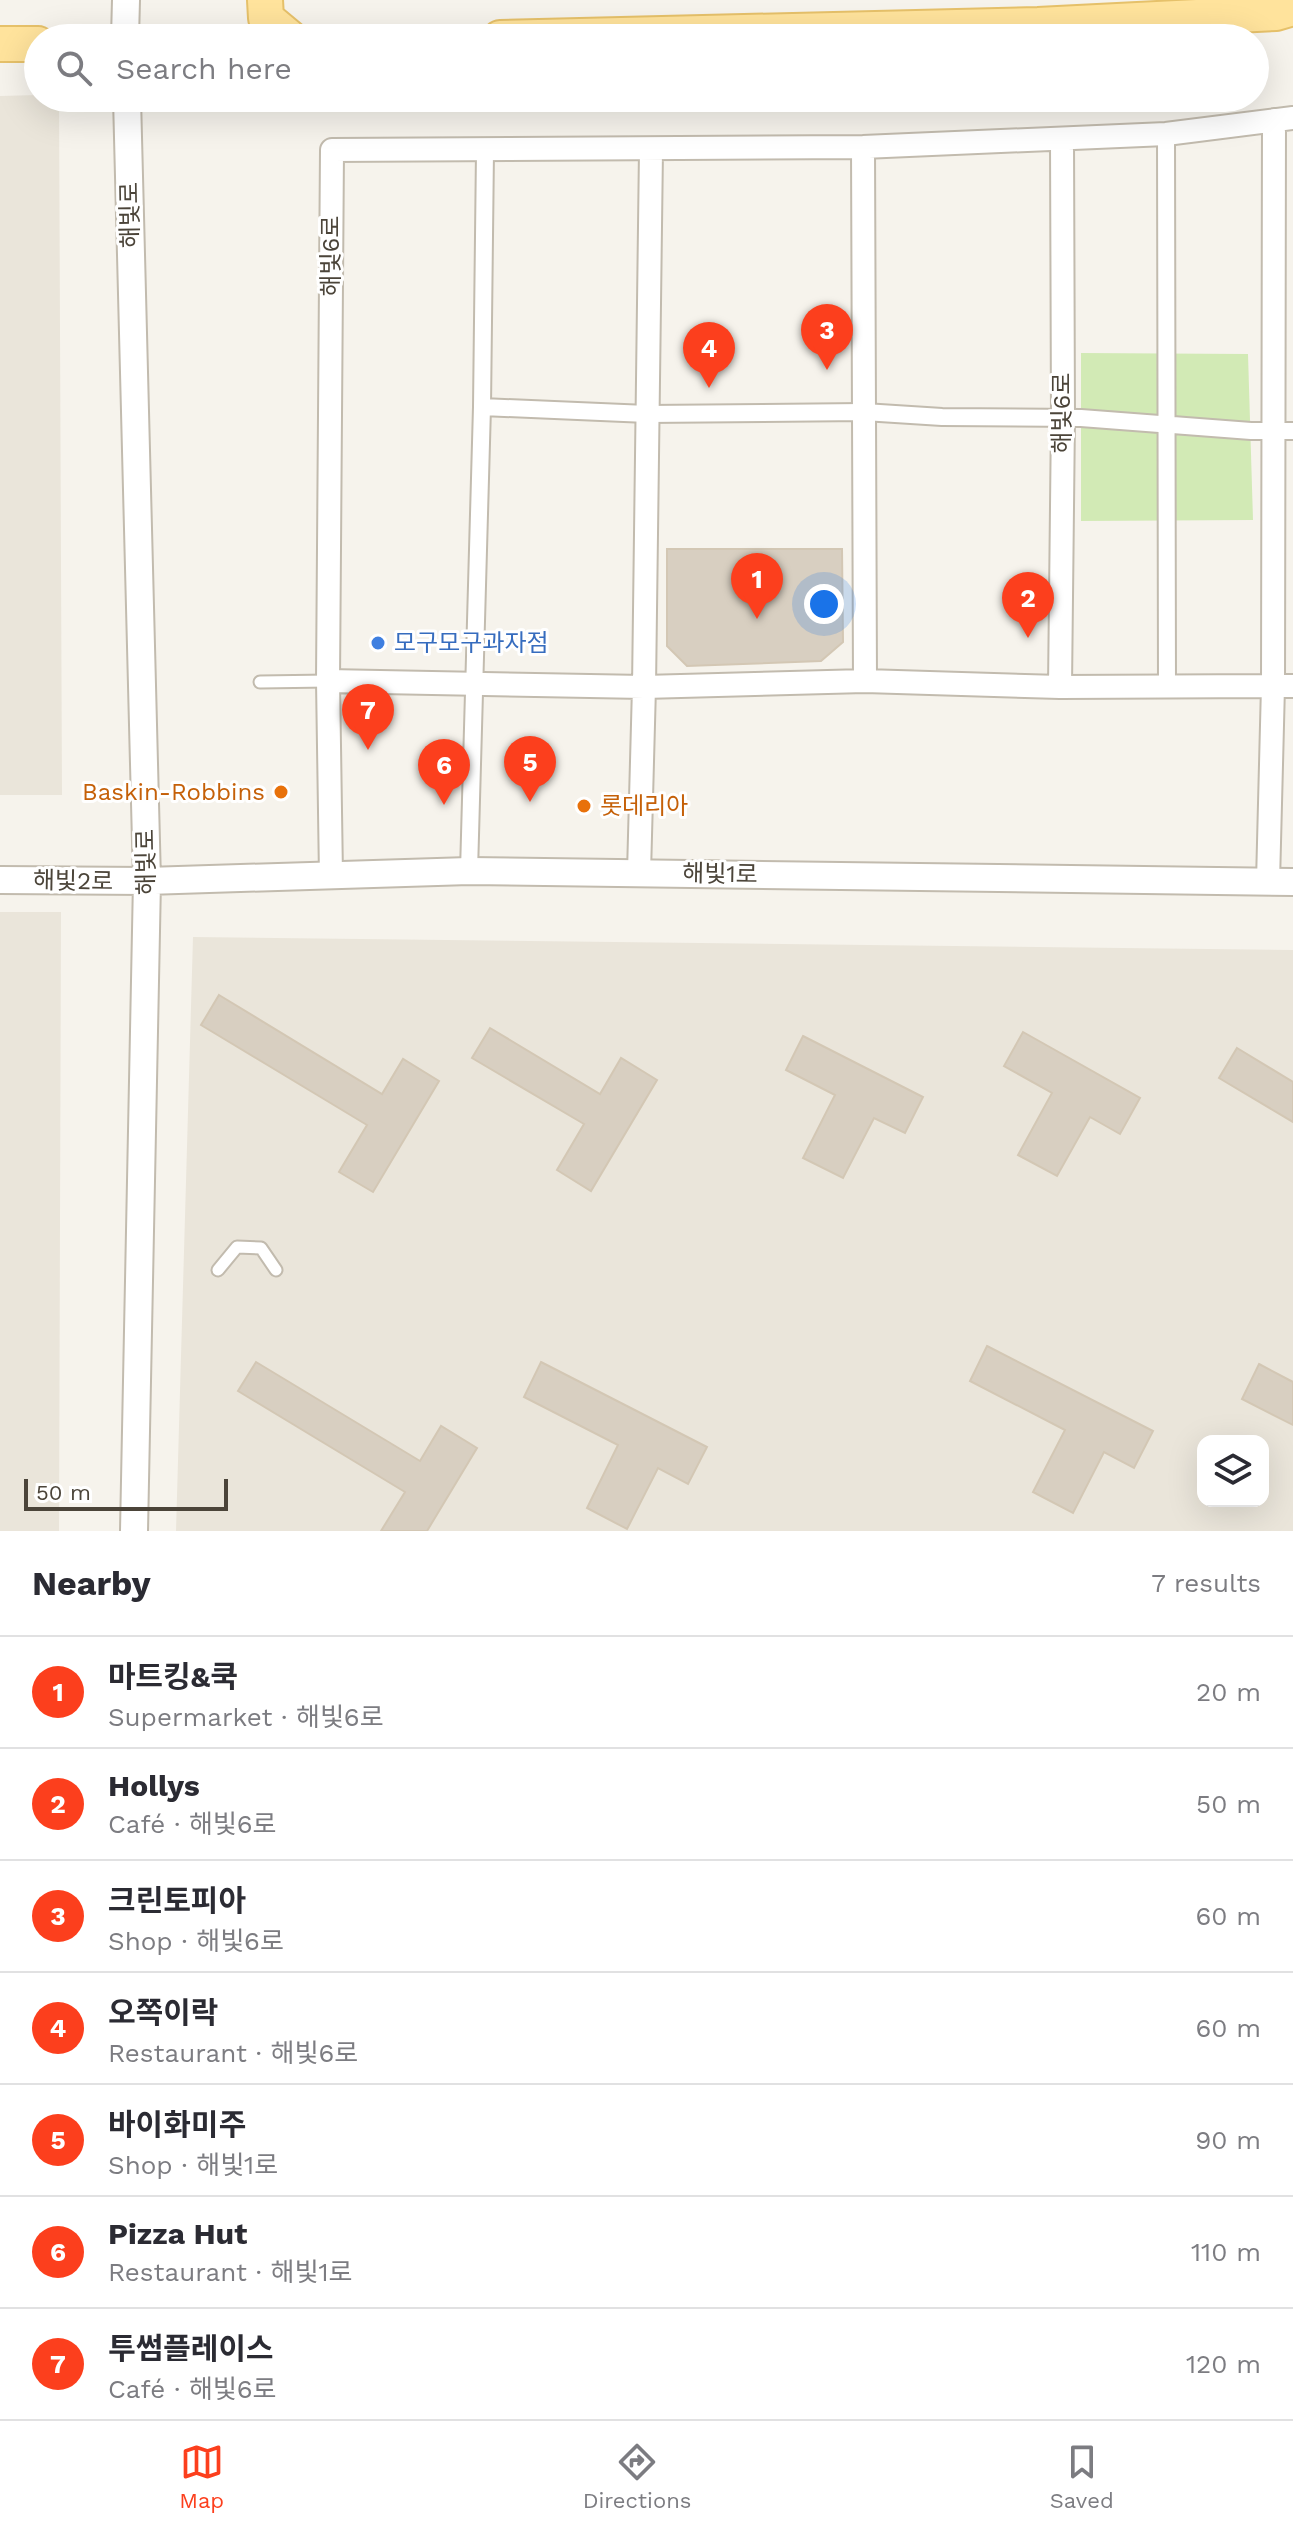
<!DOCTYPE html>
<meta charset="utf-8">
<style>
:root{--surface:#fff;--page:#f7f7f7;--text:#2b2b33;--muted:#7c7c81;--line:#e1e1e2;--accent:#fc3f1d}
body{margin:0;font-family:"Work Sans","Noto Sans KR",sans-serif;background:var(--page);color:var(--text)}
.controls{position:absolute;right:24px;bottom:24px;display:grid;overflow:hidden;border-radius:16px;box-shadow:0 8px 32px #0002}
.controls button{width:72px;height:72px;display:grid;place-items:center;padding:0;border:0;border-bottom:2px solid var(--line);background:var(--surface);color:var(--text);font:40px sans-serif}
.scale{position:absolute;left:24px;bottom:20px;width:204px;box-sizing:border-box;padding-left:8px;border:4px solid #4b4439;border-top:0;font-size:22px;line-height:28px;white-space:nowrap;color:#4b4439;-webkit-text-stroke:6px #fff;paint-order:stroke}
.you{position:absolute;left:824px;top:604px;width:28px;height:28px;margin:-20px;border:6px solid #fff;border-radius:50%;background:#1a73e8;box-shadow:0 0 0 12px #1a73e833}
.badge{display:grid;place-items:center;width:52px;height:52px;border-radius:50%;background:var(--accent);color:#fff;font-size:26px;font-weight:700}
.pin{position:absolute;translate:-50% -66px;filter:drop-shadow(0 2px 4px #0008)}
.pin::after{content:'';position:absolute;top:42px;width:28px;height:24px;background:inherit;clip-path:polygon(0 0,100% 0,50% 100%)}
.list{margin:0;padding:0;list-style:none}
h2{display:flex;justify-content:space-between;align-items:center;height:104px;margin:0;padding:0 32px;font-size:34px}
h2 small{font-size:26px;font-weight:400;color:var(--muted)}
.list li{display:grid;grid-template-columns:52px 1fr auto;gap:24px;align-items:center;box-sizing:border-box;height:112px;padding:0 32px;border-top:2px solid var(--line)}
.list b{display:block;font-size:30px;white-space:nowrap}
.list p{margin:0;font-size:26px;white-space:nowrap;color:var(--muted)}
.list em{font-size:26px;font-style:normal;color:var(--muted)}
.icon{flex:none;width:44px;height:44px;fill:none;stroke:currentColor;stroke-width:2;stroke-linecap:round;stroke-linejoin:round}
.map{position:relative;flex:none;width:1293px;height:1531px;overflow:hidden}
.search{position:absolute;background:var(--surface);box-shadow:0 8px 32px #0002;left:24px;right:24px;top:24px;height:88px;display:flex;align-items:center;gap:20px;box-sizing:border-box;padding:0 28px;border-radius:44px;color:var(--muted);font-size:30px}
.sheet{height:888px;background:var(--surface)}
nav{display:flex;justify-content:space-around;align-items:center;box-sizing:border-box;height:112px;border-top:2px solid var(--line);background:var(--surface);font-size:22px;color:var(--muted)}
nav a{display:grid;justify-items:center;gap:4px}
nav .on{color:var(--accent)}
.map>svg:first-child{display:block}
.residential{fill:#eae5da;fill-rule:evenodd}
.green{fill:#d2eab5}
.building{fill:#d8cfc1;stroke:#d3c7b4;stroke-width:2}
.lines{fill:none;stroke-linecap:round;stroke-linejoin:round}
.service-casing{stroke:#c2bbae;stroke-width:15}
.pedestrian-casing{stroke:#c2bbae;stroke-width:20}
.minor-casing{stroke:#c2bbae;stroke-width:26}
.tertiary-casing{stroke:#c2bbae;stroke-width:30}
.primary-casing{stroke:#e6c16a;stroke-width:38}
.service{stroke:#fff;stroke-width:11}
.pedestrian{stroke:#fff;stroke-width:16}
.minor{stroke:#fff;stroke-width:22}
.tertiary{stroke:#fff;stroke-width:26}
.primary{stroke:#ffe39c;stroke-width:34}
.shop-dot{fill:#3f7fe0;stroke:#fff;stroke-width:3}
.food-dot{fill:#e8710a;stroke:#fff;stroke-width:3}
.labels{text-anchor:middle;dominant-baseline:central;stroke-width:6;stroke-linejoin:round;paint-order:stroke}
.street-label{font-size:24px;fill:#4b4439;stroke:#fff}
.shop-label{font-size:24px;fill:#366cbe;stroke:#fff;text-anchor:start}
.food-label{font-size:24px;fill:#c56008;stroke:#fff;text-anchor:end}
</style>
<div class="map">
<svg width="1293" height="1531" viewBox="0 0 1293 1531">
<rect width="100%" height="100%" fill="#f6f3ec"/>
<path class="residential" d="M 38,95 L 38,98 L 59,98 L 62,795 L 0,795 L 0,96 Z
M 0,912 L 61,912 L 59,1531 L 0,1531 Z
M 193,937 L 1293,950 L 1293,1531 L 176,1531 ZM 1203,1441 L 1263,1441 L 1263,1501 L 1203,1501 Z"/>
<path class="green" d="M 1081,353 L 1248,354 L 1253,520 L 1081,521 Z"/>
<path class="building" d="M 667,549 L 842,549 L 843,642 L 821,661 L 687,666 L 667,646 Z
M 219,995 L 382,1094 L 403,1059 L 439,1081 L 373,1192 L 339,1172 L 367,1125 L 201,1025 Z
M 490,1028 L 600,1094 L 621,1058 L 657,1080 L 591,1191 L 557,1170 L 584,1124 L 472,1058 Z
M 1023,1032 L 1140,1098 L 1120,1134 L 1090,1117 L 1057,1176 L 1018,1155 L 1052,1093 L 1004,1066 Z
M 803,1036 L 923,1097 L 905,1133 L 874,1118 L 843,1178 L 803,1158 L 835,1095 L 786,1070 Z
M 1237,1048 L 1293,1082 L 1293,1122 L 1219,1078 Z
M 987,1346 L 1153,1431 L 1134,1468 L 1104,1452 L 1073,1513 L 1033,1492 L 1065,1430 L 970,1381 Z
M 256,1362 L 420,1461 L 441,1426 L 477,1448 L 427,1531 L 381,1531 L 405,1492 L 238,1391 Z
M 541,1362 L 707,1447 L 688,1484 L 658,1468 L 627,1529 L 587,1508 L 618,1445 L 524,1397 Z
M 1259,1364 L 1293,1382 L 1293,1425 L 1242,1399 Z"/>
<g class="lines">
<defs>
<path id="service" d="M 260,682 L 328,681
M 218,1270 L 237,1247 L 261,1248 L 276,1270"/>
<path id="pedestrian" d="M 1166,134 L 1167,687
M 482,407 L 647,414 L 864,412 L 942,417 L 1081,418 L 1251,431 L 1293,431
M 469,871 L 482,407 L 485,151"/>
<path id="minor" d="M 863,147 L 865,681
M 328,681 L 644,687 L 865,681 L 1060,687 L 1293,686
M 1060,687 L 1063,417 L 1062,140
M 639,873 L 644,687 L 651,150
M 331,876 L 328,681 L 332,150 L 863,147 L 1166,134 L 1293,118
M 1268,882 L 1273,686 L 1274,120"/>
<path id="tertiary" d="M 125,38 L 126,0
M 127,98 L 147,881 L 134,1531
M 0,880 L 147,881 L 469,871 L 1293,882"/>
<path id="primary" d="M 265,0 L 266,18 L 290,38
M 500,38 L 1038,25 L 1276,13 L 1293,8
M 0,44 L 38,44"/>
</defs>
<use href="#service" class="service-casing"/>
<use href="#pedestrian" class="pedestrian-casing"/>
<use href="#minor" class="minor-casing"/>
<use href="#tertiary" class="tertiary-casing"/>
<use href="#primary" class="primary-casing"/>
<use href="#service" class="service"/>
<use href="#pedestrian" class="pedestrian"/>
<use href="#minor" class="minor"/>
<use href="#tertiary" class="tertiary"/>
<use href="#primary" class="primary"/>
</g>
<circle class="shop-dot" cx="378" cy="643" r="8"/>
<g class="food-dot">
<circle cx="281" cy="792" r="8"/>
<circle cx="584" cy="806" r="8"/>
</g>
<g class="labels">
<g class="street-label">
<text transform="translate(130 215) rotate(-91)">해빛로</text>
<text transform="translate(331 256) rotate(-90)">해빛6로</text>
<text transform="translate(1062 413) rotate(-90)">해빛6로</text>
<text transform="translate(146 862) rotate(-91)">해빛로</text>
<text transform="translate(720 874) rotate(1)">해빛1로</text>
<text transform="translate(73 881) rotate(1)">해빛2로</text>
</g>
<g class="shop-label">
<text x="394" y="643">모구모구과자점</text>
</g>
<g class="food-label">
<text x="265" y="792">Baskin-Robbins</text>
<text x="600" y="806" text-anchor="start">롯데리아</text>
</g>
</g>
</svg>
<div class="controls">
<button><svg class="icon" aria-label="layers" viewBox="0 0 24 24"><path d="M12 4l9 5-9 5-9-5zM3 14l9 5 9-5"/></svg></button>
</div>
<div class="scale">50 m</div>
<div class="you"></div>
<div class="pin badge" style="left:757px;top:619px">1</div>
<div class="pin badge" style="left:1028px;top:638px">2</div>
<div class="pin badge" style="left:827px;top:370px">3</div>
<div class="pin badge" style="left:709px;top:388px">4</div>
<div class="pin badge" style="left:530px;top:802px">5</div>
<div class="pin badge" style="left:444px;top:805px">6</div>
<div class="pin badge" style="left:368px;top:750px">7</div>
<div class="search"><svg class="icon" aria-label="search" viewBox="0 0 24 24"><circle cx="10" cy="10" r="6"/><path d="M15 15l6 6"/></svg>Search here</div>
</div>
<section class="sheet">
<h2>Nearby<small>7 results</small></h2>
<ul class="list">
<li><span class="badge">1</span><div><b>마트킹&amp;쿡</b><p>Supermarket · 해빛6로</p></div><em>20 m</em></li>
<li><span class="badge">2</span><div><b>Hollys</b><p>Café · 해빛6로</p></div><em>50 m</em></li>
<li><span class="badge">3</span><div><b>크린토피아</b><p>Shop · 해빛6로</p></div><em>60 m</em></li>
<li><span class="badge">4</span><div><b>오쪽이락</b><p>Restaurant · 해빛6로</p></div><em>60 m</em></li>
<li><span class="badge">5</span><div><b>바이화미주</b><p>Shop · 해빛1로</p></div><em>90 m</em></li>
<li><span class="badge">6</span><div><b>Pizza Hut</b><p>Restaurant · 해빛1로</p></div><em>110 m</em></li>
<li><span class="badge">7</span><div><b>투썸플레이스</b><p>Café · 해빛6로</p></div><em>120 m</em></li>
</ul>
</section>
<nav>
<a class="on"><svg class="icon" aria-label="map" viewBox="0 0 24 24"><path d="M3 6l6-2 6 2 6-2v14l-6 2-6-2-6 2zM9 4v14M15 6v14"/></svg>Map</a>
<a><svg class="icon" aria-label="directions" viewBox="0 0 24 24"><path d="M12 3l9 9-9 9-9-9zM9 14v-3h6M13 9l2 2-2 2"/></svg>Directions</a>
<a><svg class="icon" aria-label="saved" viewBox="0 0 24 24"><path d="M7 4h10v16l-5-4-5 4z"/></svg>Saved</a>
</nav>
